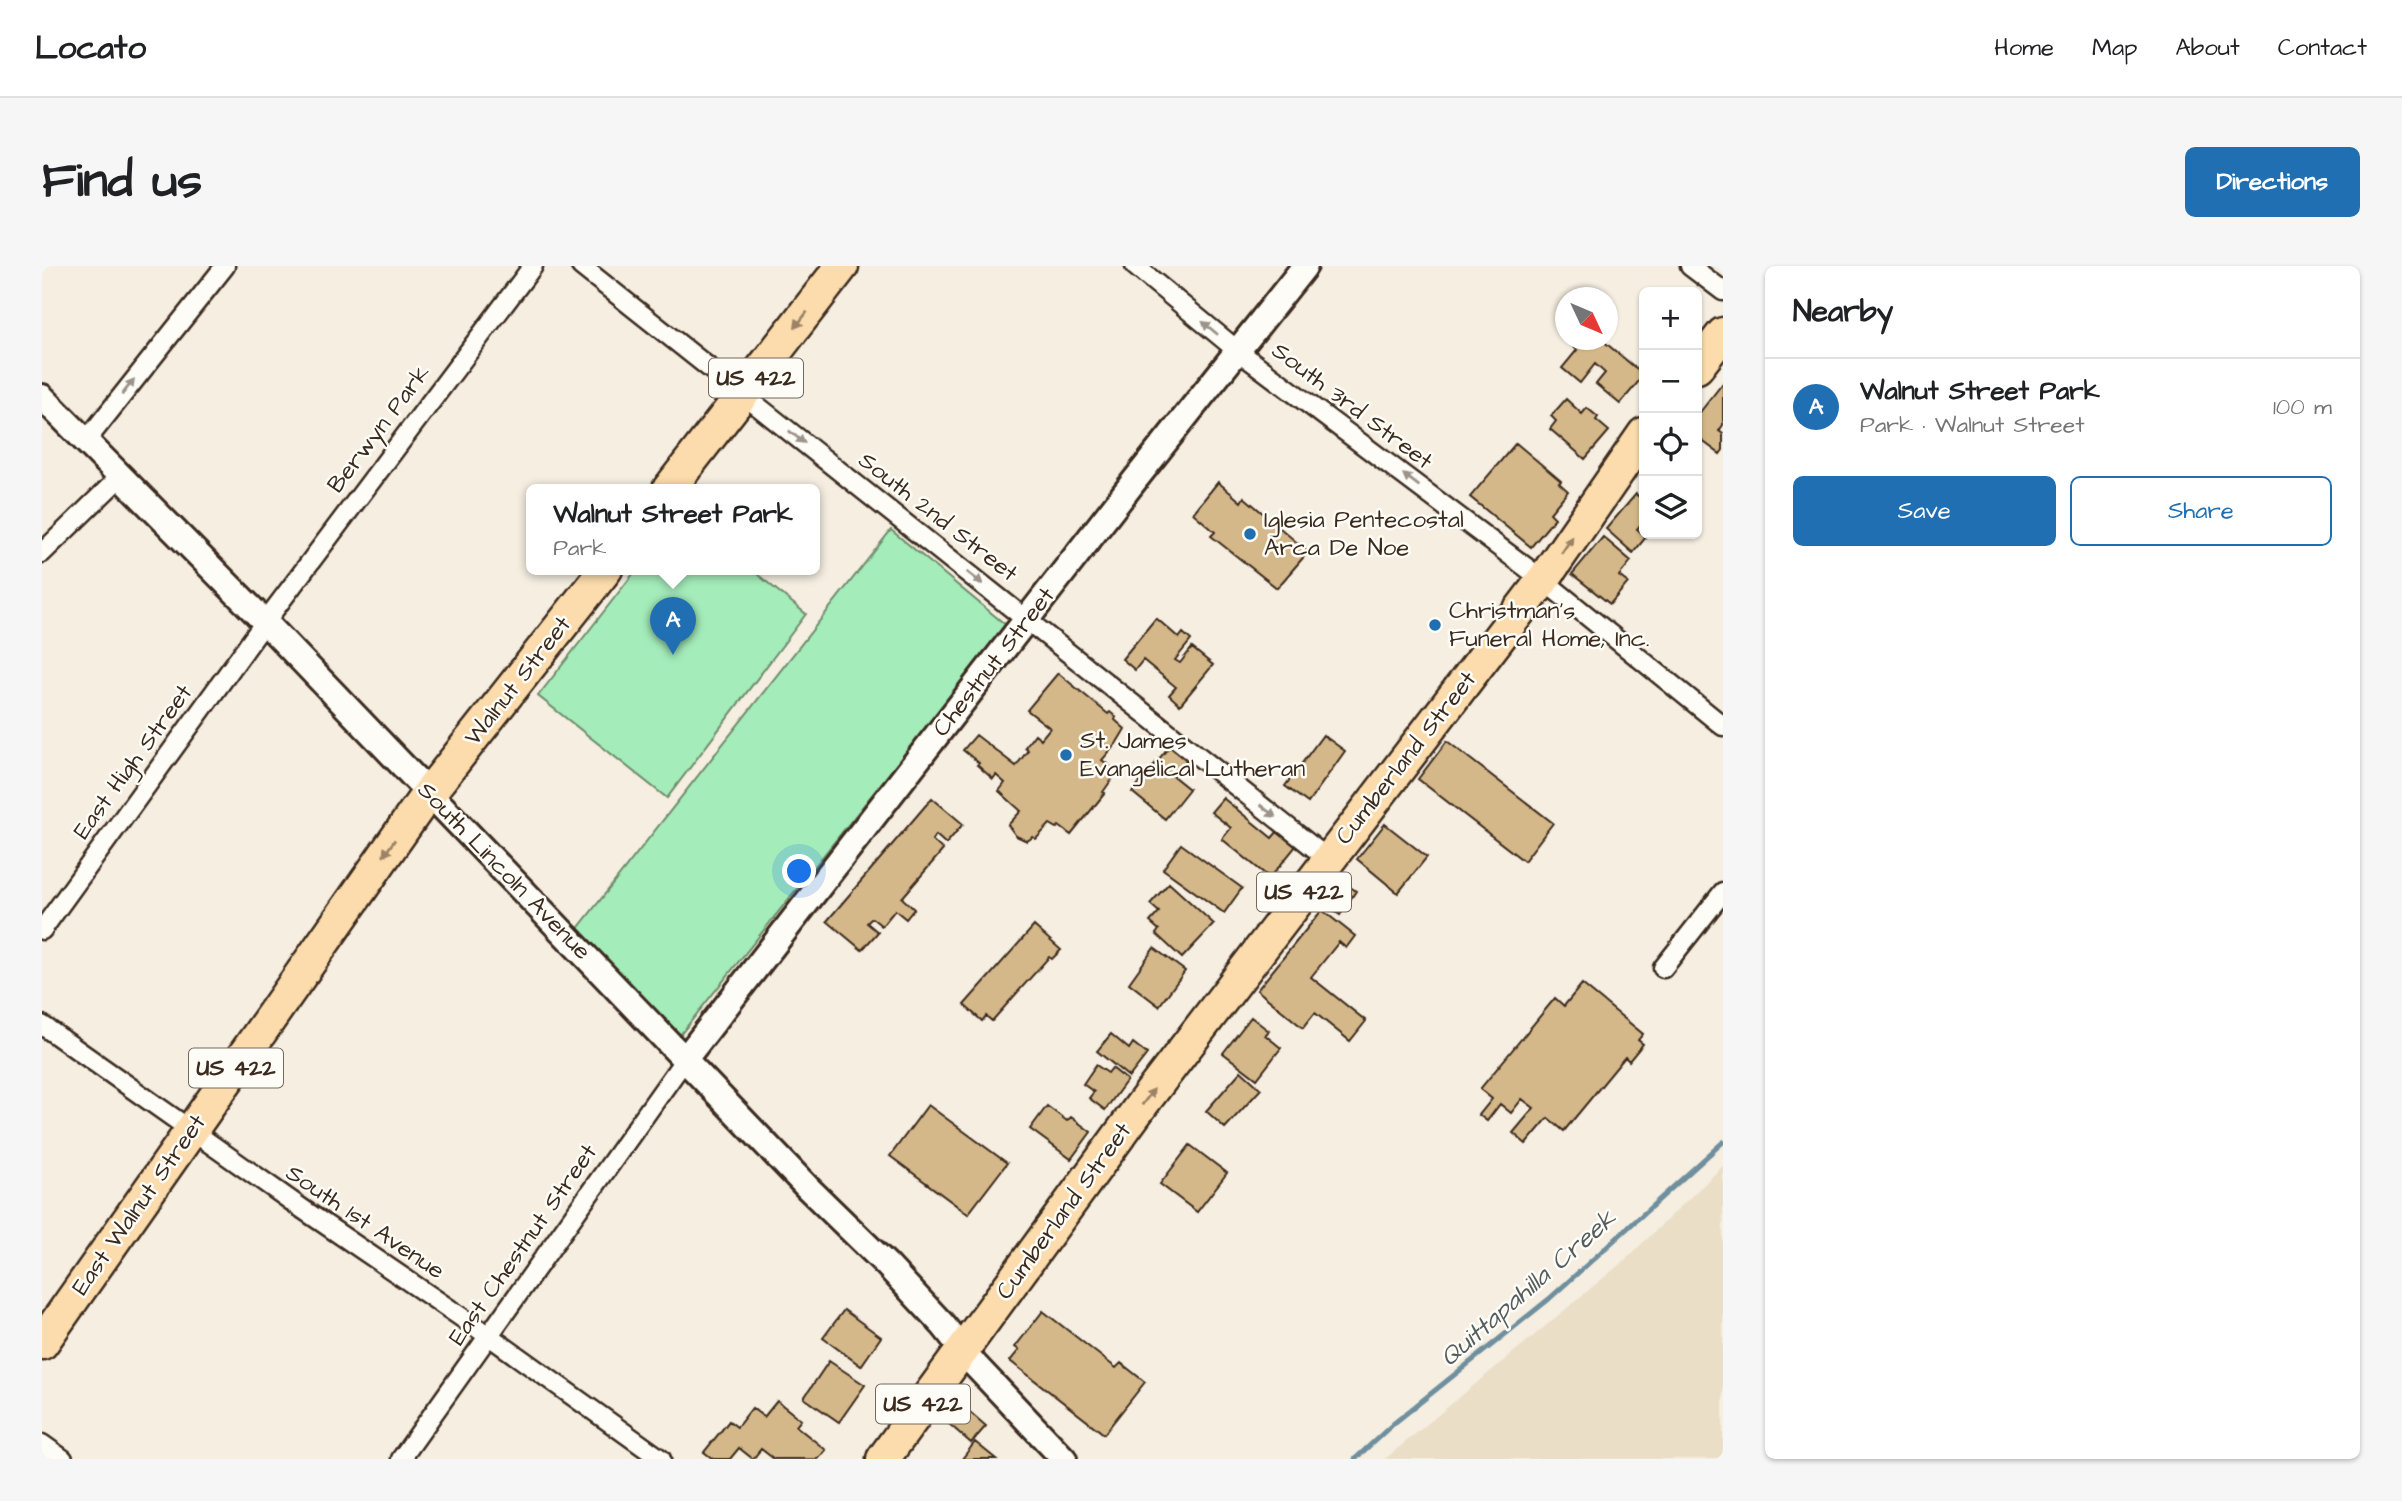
<!DOCTYPE html>
<meta charset="utf-8">
<style>
:root{--surface:#fff;--page:#f6f6f6;--text:#202124;--muted:#757577;--line:#e0e0e0;--accent:#1f6fb2}
body{margin:0;font-family:"Architects Daughter",sans-serif;background:var(--page);color:var(--text)}
.controls{position:absolute;right:21px;top:21px;display:grid;overflow:hidden;border-radius:10px;box-shadow:0 2px 5px #0004}
.controls button{width:63px;height:63px;display:grid;place-items:center;padding:0;border:0;border-bottom:2px solid var(--line);background:var(--surface);color:var(--text);font:35px sans-serif}
.compass{position:absolute;left:1513px;top:21px;width:63px;height:63px;border-radius:50%;background:var(--surface);box-shadow:0 2px 5px #0004;rotate:134deg}
.you{position:absolute;left:758px;top:606px;width:24px;height:24px;margin:-18px;border:5px solid #fff;border-radius:50%;background:#1a73e8;box-shadow:0 0 0 10px #1a73e833}
.badge{display:grid;place-items:center;width:46px;height:46px;border-radius:50%;background:var(--accent);color:#fff;font-size:23px;font-weight:700}
.pin{position:absolute;translate:-50% -58px;filter:drop-shadow(0 2px 4px #0008)}
.pin::after{content:'';position:absolute;top:37px;width:24px;height:21px;background:inherit;clip-path:polygon(0 0,100% 0,50% 100%)}
.popup{position:absolute;left:484px;top:218px;width:294px;height:91px;box-sizing:border-box;display:grid;place-content:center;border-radius:10px;background:var(--surface);filter:drop-shadow(0 2px 5px #0005);font-size:23px;white-space:nowrap;color:var(--muted)}
.popup b{font-size:26px;color:var(--text)}
.popup::after{content:'';position:absolute;left:50%;top:100%;margin-left:-14px;border:14px solid transparent;border-top-color:var(--surface)}
.list{margin:0;padding:0;list-style:none}
h2{display:flex;justify-content:space-between;align-items:center;height:91px;margin:0;padding:0 28px;font-size:30px}
h2 small{font-size:23px;font-weight:400;color:var(--muted)}
.list li{display:grid;grid-template-columns:46px 1fr auto;gap:21px;align-items:center;box-sizing:border-box;height:98px;padding:0 28px;border-top:2px solid var(--line)}
.list b{display:block;font-size:26px;white-space:nowrap}
.list p{margin:0;font-size:23px;white-space:nowrap;color:var(--muted)}
.list em{font-size:23px;font-style:normal;color:var(--muted)}
.actions{display:flex;gap:14px;padding:21px 28px}
.actions a{flex:1;padding:16px 0;border:2px solid var(--accent);border-radius:10px;text-align:center;font-size:24px;color:var(--accent)}
.actions .main{background:var(--accent);color:#fff}
.icon{flex:none;width:38px;height:38px;fill:none;stroke:currentColor;stroke-width:2;stroke-linecap:round;stroke-linejoin:round}
.map{position:relative;flex:none;width:1681px;height:1193px;overflow:hidden;border-radius:10px}
header{display:flex;align-items:center;gap:42px;box-sizing:border-box;height:98px;padding:0 35px;background:var(--surface);border-bottom:2px solid var(--line)}
header strong{font-size:33px}
nav{display:flex;gap:38px;margin-inline-start:auto;font-size:24px}
.intro{display:flex;align-items:center;justify-content:space-between;box-sizing:border-box;height:168px;padding:0 42px}
h1{margin:0;font-size:49px}
.button{padding:18px 32px;border-radius:10px;background:var(--accent);color:#fff;font-size:24px;font-weight:700}
main{display:flex;gap:42px;padding:0 42px}
aside{flex:1;background:var(--surface);border-radius:10px;box-shadow:0 2px 5px #0004}
.map>svg:first-child{display:block}
.built{fill:#ebdec7}
.green{fill:#a4ecba;stroke:#708b6c;stroke-width:2}
.lines{fill:none;stroke-linecap:round;stroke-linejoin:round}
.stream{stroke:#6f8f9e;stroke-width:5}
.building{fill:#d5b889;stroke:#3b2a1e;stroke-width:2}
.street-casing{stroke:#3b2a1e;stroke-width:23}
.secondary-casing{stroke:#3b2a1e;stroke-width:30}
.highway-casing{stroke:#3b2a1e;stroke-width:37}
.street{stroke:#fdfcf7;stroke-width:18}
.secondary{stroke:#fdfcf7;stroke-width:24}
.highway{stroke:#fcdcac;stroke-width:32}
.oneway{fill:#9c8365}
.oneway2{fill:#9c938a}
.poi-dot{fill:#1f6fb2;stroke:#fdfcf7;stroke-width:2.5}
.labels{text-anchor:middle;dominant-baseline:central;stroke-width:5;stroke-linejoin:round;paint-order:stroke}
.shield{fill:#fdfcf7;stroke:#75695f;stroke-width:2}
.shield-label{font-size:23px;font-weight:bold;fill:#3b2a1e}
.street-label{font-size:24px;fill:#3b2a1e;stroke:#fdfcf7}
.poi-label{font-size:24px;fill:#3b2a1e;stroke:#fdfcf7;text-anchor:start}
.water-label{font-size:26px;font-style:italic;fill:#555d5e;stroke:#fdfcf7}
</style>
<header>
<strong>Locato</strong>
<nav><a>Home</a><a>Map</a><a>About</a><a>Contact</a></nav>
</header>
<div class="intro"><h1>Find us</h1><a class="button">Directions</a></div>
<main>
<div class="map">
<svg width="1681" height="1193" viewBox="0 0 1681 1193">
<rect width="100%" height="100%" fill="#f5eee1"/>
<filter id="ink" filterUnits="userSpaceOnUse"><feTurbulence type="fractalNoise" baseFrequency=".0143" numOctaves="2"/><feDisplacementMap in="SourceGraphic" scale="14" xChannelSelector="R" yChannelSelector="G"/><feConvolveMatrix kernelMatrix="1 2 1 2 8 2 1 2 1" color-interpolation-filters="sRGB"/></filter>
<g filter="url(#ink)">
<path class="built" d="M 1681,900 L 1681,1193 L 1343,1193 L 1583,994 Z"/>
<path class="green" d="M 849,264 L 965,360 L 638,769 L 534,665 Z
M 595,303 L 709,303 L 764,348 L 625,532 L 496,430 Z"/>
<g class="lines">
<path class="stream" d="M 1313,1193 L 1351,1158 L 1507,1033 L 1681,876"/>
</g>
<path class="building" d="M 1526,74 L 1560,74 L 1602,109 L 1578,138 L 1554,118 L 1563,107 L 1553,98 L 1538,117 L 1520,102 L 1535,84 L 1525,75 Z
M 1681,117 L 1681,159 L 1677,165 L 1681,168 L 1681,184 L 1678,188 L 1655,171 L 1655,150 Z
M 1524,133 L 1540,148 L 1545,142 L 1556,151 L 1554,154 L 1567,165 L 1543,193 L 1508,163 L 1514,155 L 1509,150 Z
M 1474,177 L 1519,215 L 1517,217 L 1526,225 L 1508,247 L 1513,252 L 1489,281 L 1428,231 Z
M 1176,216 L 1199,236 L 1202,231 L 1266,286 L 1235,322 L 1169,270 L 1173,266 L 1151,247 Z
M 1594,228 L 1602,236 L 1602,258 L 1601,256 L 1595,263 L 1604,271 L 1591,287 L 1564,263 Z
M 1561,271 L 1589,295 L 1577,310 L 1586,317 L 1568,338 L 1530,308 Z
M 1114,352 L 1137,372 L 1141,367 L 1149,374 L 1133,394 L 1138,397 L 1150,382 L 1171,399 L 1138,439 L 1127,429 L 1134,421 L 1101,394 L 1093,404 L 1080,393 Z
M 1016,407 L 1066,448 L 1068,446 L 1074,451 L 1073,454 L 1083,463 L 1074,478 L 1060,494 L 1075,506 L 1061,526 L 1063,527 L 1029,569 L 1017,560 L 1015,562 L 1008,558 L 994,573 L 991,571 L 985,575 L 974,570 L 966,559 L 979,545 L 957,525 L 963,517 L 954,509 L 951,513 L 935,499 L 937,497 L 921,484 L 934,469 L 974,500 L 986,484 L 983,481 L 993,468 L 999,473 L 1008,462 L 985,444 Z
M 1281,469 L 1303,485 L 1266,537 L 1243,520 Z
M 1405,475 L 1511,557 L 1482,595 L 1376,513 Z
M 1130,477 L 1147,491 L 1131,510 L 1147,523 L 1123,553 L 1090,526 Z
M 890,532 L 921,558 L 904,578 L 894,569 L 890,574 L 901,584 L 860,632 L 872,643 L 864,653 L 853,644 L 840,660 L 830,652 L 825,657 L 836,666 L 820,684 L 785,655 Z
M 1181,532 L 1230,572 L 1235,566 L 1254,580 L 1228,612 L 1180,573 L 1189,562 L 1169,546 Z
M 1343,558 L 1385,591 L 1356,627 L 1315,593 Z
M 1139,578 L 1200,622 L 1182,647 L 1121,603 Z
M 1298,614 L 1314,625 L 1298,649 L 1282,638 Z
M 1127,617 L 1172,658 L 1140,692 L 1114,668 L 1117,664 L 1108,656 L 1117,646 L 1108,638 Z
M 1280,644 L 1313,670 L 1304,682 L 1297,676 L 1269,711 L 1324,755 L 1308,775 L 1273,747 L 1261,762 L 1215,724 Z
M 992,660 L 1019,684 L 1010,693 L 1007,691 L 950,755 L 944,750 L 940,755 L 922,739 Z
M 1112,682 L 1143,705 L 1117,740 L 1087,717 Z
M 1540,718 L 1601,768 L 1596,774 L 1601,778 L 1587,795 L 1583,791 L 1522,865 L 1506,852 L 1484,878 L 1471,867 L 1492,842 L 1480,833 L 1469,847 L 1458,838 L 1445,855 L 1437,849 L 1450,833 L 1438,823 L 1513,732 L 1522,740 Z
M 1209,751 L 1227,765 L 1223,769 L 1239,782 L 1215,813 L 1181,787 Z
M 1069,768 L 1087,783 L 1091,777 L 1105,788 L 1087,811 L 1055,785 Z
M 1054,799 L 1066,807 L 1070,802 L 1085,814 L 1063,844 L 1047,832 L 1052,826 L 1041,818 Z
M 1199,805 L 1219,823 L 1183,862 L 1164,845 Z
M 886,839 L 965,897 L 926,948 L 848,890 Z
M 1005,840 L 1025,855 L 1029,851 L 1049,866 L 1029,893 L 988,863 Z
M 1148,879 L 1185,907 L 1155,946 L 1118,918 Z
M 802,1044 L 839,1071 L 819,1100 L 781,1072 Z
M 1001,1045 L 1074,1102 L 1079,1097 L 1103,1116 L 1062,1168 L 968,1095 L 977,1084 L 973,1081 Z
M 787,1095 L 823,1119 L 797,1156 L 762,1132 Z
M 914,1134 L 944,1160 L 929,1177 L 899,1151 Z
M 735,1135 L 759,1154 L 754,1160 L 784,1184 L 776,1193 L 732,1193 L 719,1183 L 711,1193 L 697,1182 L 688,1193 L 671,1193 L 662,1186 L 687,1155 L 695,1161 L 710,1142 L 722,1151 Z
M 933,1176 L 954,1193 L 920,1193 Z"/>
<g class="lines">
<defs>
<path id="street" d="M 539,0 L 1286,593
M 1093,0 L 1196,85 L 1501,314 L 1681,460
M 1648,0 L 1681,25
M 44,175 L 183,0
M 0,287 L 79,210
M 0,664 L 223,356 L 491,0
M 1621,702 L 1681,626
M 0,759 L 262,944 L 447,1070 L 619,1193
M 0,1178 L 21,1193
M 359,1193 L 643,793"/>
<path id="secondary" d="M 0,131 L 223,356 L 766,922 L 845,999 L 901,1059 L 933,1099 L 1022,1193
M 643,793 L 1093,214 L 1263,0"/>
<path id="highway" d="M 1655,101 L 1681,68
M 627,223 L 800,0
M 0,1077 L 380,536 L 564,303
M 841,1193 L 1101,837 L 1501,314 L 1602,168"/>
</defs>
<use href="#street" class="street-casing"/>
<use href="#secondary" class="secondary-casing"/>
<use href="#highway" class="highway-casing"/>
<use href="#street" class="street"/>
<use href="#secondary" class="secondary"/>
<use href="#highway" class="highway"/>
</g>
<defs><path id="oneway-solid" d="M-6-.8H1V-3.2L6.5 0L1 3.2V.8H-6Z" transform="scale(1.75)"/></defs>
<g class="oneway">
<use href="#oneway-solid" transform="translate(759 54) rotate(128)"/>
<use href="#oneway-solid" transform="translate(1525 279) rotate(-56)"/>
<use href="#oneway-solid" transform="translate(347 582) rotate(125)"/>
<use href="#oneway-solid" transform="translate(1106 831) rotate(-53)"/>
</g>
<g class="oneway2">
<use href="#oneway-solid" transform="translate(1168 62) rotate(-140)"/>
<use href="#oneway-solid" transform="translate(86 121) rotate(-52)"/>
<use href="#oneway-solid" transform="translate(755 171) rotate(38)"/>
<use href="#oneway-solid" transform="translate(1369 214) rotate(-143)"/>
<use href="#oneway-solid" transform="translate(933 312) rotate(38)"/>
<use href="#oneway-solid" transform="translate(1226 545) rotate(38)"/>
</g>
</g>
<g class="poi-dot">
<circle cx="1208" cy="268" r="7"/>
<circle cx="1393" cy="359" r="7"/>
<circle cx="1024" cy="489" r="7"/>
</g>
<g class="labels">
<g class="shield">
<rect x="667" y="92.5" width="94" height="39" rx="5"/>
<rect x="1215" y="606.5" width="94" height="39" rx="5"/>
<rect x="147" y="782.5" width="94" height="39" rx="5"/>
<rect x="834" y="1118.5" width="94" height="39" rx="5"/>
</g>
<g class="shield-label">
<text x="714" y="112">US 422</text>
<text x="1262" y="626">US 422</text>
<text x="194" y="802">US 422</text>
<text x="881" y="1138">US 422</text>
</g>
<g class="street-label">
<text transform="translate(1310 140) rotate(37)">South 3rd Street</text>
<text transform="translate(337 163) rotate(-53)">Berwyn Park</text>
<text transform="translate(896 251) rotate(38)">South 2nd Street</text>
<text transform="translate(952 396) rotate(-52)">Chestnut Street</text>
<text transform="translate(476 415) rotate(-52)">Walnut Street</text>
<text transform="translate(1364 492) rotate(-52)">Cumberland Street</text>
<text transform="translate(91 496) rotate(-54)">East High Street</text>
<text transform="translate(462 605) rotate(46)">South Lincoln Avenue</text>
<text transform="translate(97 939) rotate(-55)">East Walnut Street</text>
<text transform="translate(1022 945) rotate(-54)">Cumberland Street</text>
<text transform="translate(323 956) rotate(34)">South 1st Avenue</text>
<text transform="translate(481 979) rotate(-55)">East Chestnut Street</text>
</g>
<g class="poi-label">
<text x="1222" y="254">Iglesia Pentecostal<tspan x="1222" dy="28">Arca De Noe</tspan></text>
<text x="1407" y="345">Christman's<tspan x="1407" dy="28">Funeral Home, Inc.</tspan></text>
<text x="1038" y="475">St. James<tspan x="1038" dy="28">Evangelical Lutheran</tspan></text>
</g>
<g class="water-label">
<text transform="translate(1486 1022) rotate(-41)">Quittapahilla Creek</text>
</g>
</g>
</svg>
<div class="controls">
<button>+</button>
<button>−</button>
<button><svg class="icon" aria-label="locate" viewBox="0 0 24 24"><circle cx="12" cy="12" r="6"/><path d="M12 2v4M12 18v4M2 12h4M18 12h4"/></svg></button>
<button><svg class="icon" aria-label="layers" viewBox="0 0 24 24"><path d="M12 4l9 5-9 5-9-5zM3 14l9 5 9-5"/></svg></button>
</div>
<svg class="compass" viewBox="-18 -18 36 36"><path d="M0-13l5 13h-10z" fill="#e53935"/><path d="M0 13l5-13h-10z" fill="#757577"/></svg>
<div class="you"></div>
<div class="pin badge" style="left:631px;top:389px">A</div>
<div class="popup"><b>Walnut Street Park</b>Park</div>
</div>
<aside>
<h2>Nearby<small></small></h2>
<ul class="list">
<li><span class="badge">A</span><div><b>Walnut Street Park</b><p>Park · Walnut Street</p></div><em>100 m</em></li>
</ul>
<div class="actions"><a class="main">Save</a><a>Share</a></div>
</aside>
</main>
